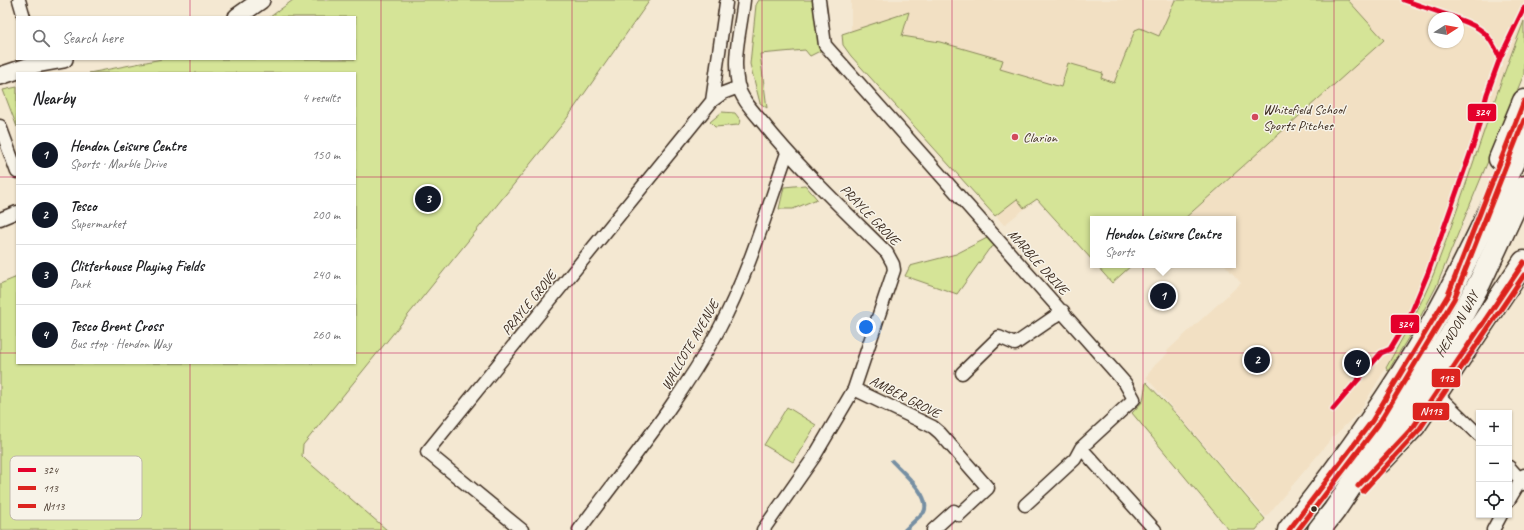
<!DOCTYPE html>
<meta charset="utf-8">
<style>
:root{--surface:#fff;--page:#f6f6f6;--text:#202124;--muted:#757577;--line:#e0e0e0;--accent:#111827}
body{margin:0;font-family:Caveat,sans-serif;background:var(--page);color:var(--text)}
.controls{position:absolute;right:12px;bottom:12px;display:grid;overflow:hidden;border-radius:0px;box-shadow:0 1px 3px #0004}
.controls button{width:36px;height:36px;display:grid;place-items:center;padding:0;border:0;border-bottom:1px solid var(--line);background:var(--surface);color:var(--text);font:20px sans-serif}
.compass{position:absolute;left:1428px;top:12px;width:36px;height:36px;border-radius:50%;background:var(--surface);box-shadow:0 1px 3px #0004;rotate:79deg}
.you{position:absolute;left:866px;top:327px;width:14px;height:14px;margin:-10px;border:3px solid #fff;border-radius:50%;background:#1a73e8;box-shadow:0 0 0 6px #1a73e833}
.badge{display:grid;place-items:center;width:26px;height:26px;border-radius:50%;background:var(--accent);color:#fff;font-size:13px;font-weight:700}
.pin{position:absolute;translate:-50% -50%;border:2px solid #fff;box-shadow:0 1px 4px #0006}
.popup{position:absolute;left:1090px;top:216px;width:146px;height:52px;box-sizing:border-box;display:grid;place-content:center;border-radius:0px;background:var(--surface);filter:drop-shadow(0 1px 3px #0005);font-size:13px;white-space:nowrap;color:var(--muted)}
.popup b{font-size:15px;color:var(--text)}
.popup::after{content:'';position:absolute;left:50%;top:100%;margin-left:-8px;border:8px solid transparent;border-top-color:var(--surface)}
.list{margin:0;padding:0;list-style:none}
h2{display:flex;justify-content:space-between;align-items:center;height:52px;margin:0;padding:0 16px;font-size:17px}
h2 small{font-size:13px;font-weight:400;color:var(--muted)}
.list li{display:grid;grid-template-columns:26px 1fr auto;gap:12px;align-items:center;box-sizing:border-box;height:60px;padding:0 16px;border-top:1px solid var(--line)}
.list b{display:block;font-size:15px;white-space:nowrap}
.list p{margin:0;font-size:13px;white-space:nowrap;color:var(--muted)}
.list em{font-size:13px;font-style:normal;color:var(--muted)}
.icon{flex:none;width:22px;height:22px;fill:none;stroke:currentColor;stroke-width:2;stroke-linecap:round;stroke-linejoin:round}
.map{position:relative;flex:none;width:1524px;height:530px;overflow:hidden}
.search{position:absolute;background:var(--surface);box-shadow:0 1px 3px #0004;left:16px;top:16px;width:340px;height:44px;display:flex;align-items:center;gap:10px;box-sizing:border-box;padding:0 14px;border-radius:0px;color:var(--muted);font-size:15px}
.panel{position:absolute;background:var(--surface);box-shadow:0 1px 3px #0004;left:16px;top:72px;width:340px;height:292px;border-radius:0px}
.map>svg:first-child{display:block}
.built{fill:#f2e0c3;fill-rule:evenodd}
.green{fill:#d5e497;stroke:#88875a}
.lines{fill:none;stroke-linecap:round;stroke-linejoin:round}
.stream{stroke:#768fa3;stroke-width:4}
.street-casing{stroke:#3b2a1e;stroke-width:15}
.secondary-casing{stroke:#3b2a1e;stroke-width:20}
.highway-casing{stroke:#3b2a1e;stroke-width:25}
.street{stroke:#f7f3e8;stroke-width:12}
.secondary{stroke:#f7f3e8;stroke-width:17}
.highway{stroke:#f7f3e8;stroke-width:22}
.bus-1-casing{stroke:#f7f3e8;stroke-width:8}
.bus-2-casing{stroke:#f7f3e8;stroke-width:8}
.bus-3-casing{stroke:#f7f3e8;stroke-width:8}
.bus-1{stroke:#e4002b;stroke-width:5}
.bus-2{stroke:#dc241f;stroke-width:5}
.bus-3{stroke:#dc241f;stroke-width:5}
.grid{fill:none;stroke:#c2185b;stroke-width:1;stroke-opacity:0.55}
.poi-dot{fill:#d1495b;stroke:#f7f3e8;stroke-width:1.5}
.bus-dot{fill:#3b2a1e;stroke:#f7f3e8;stroke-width:1.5}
.labels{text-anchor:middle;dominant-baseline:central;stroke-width:3;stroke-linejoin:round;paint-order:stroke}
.poi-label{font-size:14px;fill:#3b2a1e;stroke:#f7f3e8;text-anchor:start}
.street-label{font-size:14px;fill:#3b2a1e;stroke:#f7f3e8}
.key{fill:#f7f3e8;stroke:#bfb7ab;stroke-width:1}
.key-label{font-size:11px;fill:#3b2a1e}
.line-badge{stroke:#f7f3e8;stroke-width:1.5}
.badge-label{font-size:11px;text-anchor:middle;font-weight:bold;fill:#fff}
</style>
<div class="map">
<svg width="1524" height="530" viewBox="0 0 1524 530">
<rect width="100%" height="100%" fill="#f4e8d2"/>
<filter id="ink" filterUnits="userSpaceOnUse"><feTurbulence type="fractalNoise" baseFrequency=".025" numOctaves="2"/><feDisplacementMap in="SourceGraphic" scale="8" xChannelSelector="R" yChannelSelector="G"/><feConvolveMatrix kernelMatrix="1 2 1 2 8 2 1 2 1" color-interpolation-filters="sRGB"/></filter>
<g filter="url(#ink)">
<path class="built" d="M 851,0 L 1259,0 L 1037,199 L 1004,225 L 851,56 Z
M 1348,0 L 1524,0 L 1524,21 L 1509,60 L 1434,273 L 1415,316 L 1398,348 L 1359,412 L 1332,438 L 1266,517 L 1146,377 L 1155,365 L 1168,353 L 1167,351 L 1241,283 L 1225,265 L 1233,265 L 1233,219 L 1184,219 L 1383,40 ZM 1434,18 L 1458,18 L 1458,42 L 1434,42 Z"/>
<path class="green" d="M 293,0 L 650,0 L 565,121 L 303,445 L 302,456 L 307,461 L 387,530 L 0,530 L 0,284 L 17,277 L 17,363 L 355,363 L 355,73 L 89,73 L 162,59 L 355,59 L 355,17 L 270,17 Z
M 759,0 L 814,0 L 822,50 L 810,56 L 805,50 L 760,54 L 767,108 L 760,103 L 750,64 L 756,5 Z
M 1175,0 L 1348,0 L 1384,40 L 1184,219 L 1093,219 L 1093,261 L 1037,199 L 1024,208 L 1017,199 L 995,216 L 851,56 L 843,45 L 842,34 L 909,12 L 902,36 L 940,42 L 1003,60 L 1000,69 L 1061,87 L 1068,63 L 1103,73 L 1101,78 L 1114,83 L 1135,30 L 1140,28 L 1159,36 Z
M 1524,21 L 1524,74 L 1436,287 L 1416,325 L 1388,371 L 1386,368 C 1403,337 1421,306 1434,273 C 1466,190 1491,104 1524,21 Z
M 17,87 L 17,127 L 3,90 Z
M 722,112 L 735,113 L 741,121 L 738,125 L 715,127 L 710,122 Z
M 805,185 L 817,199 L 793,209 L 779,209 L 784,187 Z
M 989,237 L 997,244 L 989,249 L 957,294 L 905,276 L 910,266 L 956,254 Z
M 1096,265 L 1132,265 L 1112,283 Z
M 1146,382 L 1178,416 L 1265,519 L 1256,530 L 1229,530 L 1132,413 L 1143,401 Z
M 787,407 L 816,425 L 793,462 L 764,445 Z"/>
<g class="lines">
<path class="stream" d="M 892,461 C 902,472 932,496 924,512 L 905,530"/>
<defs>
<path id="street" d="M 19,0 L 24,17
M 744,0 C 741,28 732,57 738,85 C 741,99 754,112 763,123 C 801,170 845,211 887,253 L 893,264 L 894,270 L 854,389 L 814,457 L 763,530
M 819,0 L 825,45 L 1125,383 L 1134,399 L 1081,448 L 1155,530
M 712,101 L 726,3
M 0,126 L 17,172
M 0,219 L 17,212
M 962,373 L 999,337 L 1015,344 L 1063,311
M 854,389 L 933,427 L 940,433 L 988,488 L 959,515 L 954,511 L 933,530
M 1437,394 L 1479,435
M 1509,467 L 1524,484
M 1509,500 L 1524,475
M 1025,505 L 1075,459 L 1081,448
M 522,530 L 427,452 L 712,101 L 723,93 L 739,87
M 579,530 C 627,465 679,402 718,331 C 748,275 766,213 787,153
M 1493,530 L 1501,515"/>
<path id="secondary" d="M 237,17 L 261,0
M 0,76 L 36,64 L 64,59"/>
<g id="highway">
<path d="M 1500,159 L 1524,101"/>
<path d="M 1380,462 L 1414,426 L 1524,262"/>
<path d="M 1289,530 C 1341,465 1389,398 1431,326 C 1465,266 1494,202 1524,139"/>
<path id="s1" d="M 1319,530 L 1334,511 L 1450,337 L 1480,282 L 1524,187"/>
</g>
</defs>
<use href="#street" class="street-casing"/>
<use href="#secondary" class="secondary-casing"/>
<use href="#highway" class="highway-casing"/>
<use href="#street" class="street"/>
<use href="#secondary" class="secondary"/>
<use href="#highway" class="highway"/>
<defs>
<path id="bus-1" d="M 1404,0 L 1456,18
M 1458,19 C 1483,28 1489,34 1500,58 L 1490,85
M 1333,409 L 1381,353 L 1390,349 L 1410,316 L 1428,273 L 1475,140 L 1487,94 L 1500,58 L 1524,8"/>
<path id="bus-2" d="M 1358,486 L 1414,426 L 1524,262
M 1289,530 L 1372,421 L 1448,295 L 1524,101"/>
<path id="bus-3" d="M 1363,491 L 1419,430 L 1524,275
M 1298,530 L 1378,425 L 1454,299 L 1524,120"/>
</defs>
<use href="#bus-1" class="bus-1-casing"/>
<use href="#bus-2" class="bus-2-casing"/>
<use href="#bus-3" class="bus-3-casing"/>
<use href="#bus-1" class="bus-1"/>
<use href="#bus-2" class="bus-2"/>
<use href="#bus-3" class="bus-3"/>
</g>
</g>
<path class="grid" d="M 190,0 L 190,17M 381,0 L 381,530M 572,0 L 572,530M 762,0 L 762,530M 952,0 L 952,530M 1143,0 L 1143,530M 1334,0 L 1334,530M 190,59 L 190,73M 0,177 L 17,177M 355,177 L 1524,177M 0,353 L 17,353M 355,353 L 1524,353M 190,363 L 190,530"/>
<g class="poi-dot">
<circle cx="1255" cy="117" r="4"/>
<circle cx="1015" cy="137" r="4"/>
</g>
<circle class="bus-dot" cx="1314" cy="509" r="3.5"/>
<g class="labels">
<g class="poi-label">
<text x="1263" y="109">Whitefield School<tspan x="1263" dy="16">Sports Pitches</tspan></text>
<text x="1023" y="137">Clarion</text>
</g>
<g class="street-label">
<text transform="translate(870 215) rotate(46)">PRAYLE GROVE</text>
<text transform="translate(1038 262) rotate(48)">MARBLE DRIVE</text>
<text transform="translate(529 303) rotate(-51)">PRAYLE GROVE</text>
<text stroke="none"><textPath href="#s1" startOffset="248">HENDON WAY</textPath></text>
<text transform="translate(690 345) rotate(-60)">WALLCOTE AVENUE</text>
<text transform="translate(905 397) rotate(27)">AMBER GROVE</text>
</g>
</g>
<rect x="10" y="456" width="132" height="64" rx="6" class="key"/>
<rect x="18" y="468" width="18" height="4" fill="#e4002b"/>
<rect x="18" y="486" width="18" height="4" fill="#dc241f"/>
<rect x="18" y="504" width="18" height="4" fill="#dc241f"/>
<g class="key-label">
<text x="43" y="474">324</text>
<text x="43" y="492">113</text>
<text x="43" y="510">N113</text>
</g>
<g class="line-badge">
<rect x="1467" y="103" width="30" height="19" rx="4" fill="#e4002b"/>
<rect x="1390" y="314" width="30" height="20" rx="4" fill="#e4002b"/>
<rect x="1431" y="368" width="30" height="20" rx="4" fill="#dc241f"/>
<rect x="1412" y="402" width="38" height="19" rx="4" fill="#dc241f"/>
</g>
<g class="badge-label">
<text x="1482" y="116">324</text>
<text x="1405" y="328">324</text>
<text x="1446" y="382">113</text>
<text x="1431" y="415">N113</text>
</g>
</svg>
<div class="controls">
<button>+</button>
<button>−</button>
<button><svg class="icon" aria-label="locate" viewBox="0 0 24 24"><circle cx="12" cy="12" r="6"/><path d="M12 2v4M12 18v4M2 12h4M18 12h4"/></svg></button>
</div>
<svg class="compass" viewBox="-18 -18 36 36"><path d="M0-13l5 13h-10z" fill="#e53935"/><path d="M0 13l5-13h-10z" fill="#757577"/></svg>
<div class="you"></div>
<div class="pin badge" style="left:1163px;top:296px">1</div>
<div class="popup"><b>Hendon Leisure Centre</b>Sports</div>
<div class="pin badge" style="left:1257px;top:360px">2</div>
<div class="pin badge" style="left:428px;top:199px">3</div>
<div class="pin badge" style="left:1357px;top:363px">4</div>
<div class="search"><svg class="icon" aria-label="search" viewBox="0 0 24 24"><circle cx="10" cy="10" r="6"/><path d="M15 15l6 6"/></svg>Search here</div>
<section class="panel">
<h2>Nearby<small>4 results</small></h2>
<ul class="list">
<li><span class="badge">1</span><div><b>Hendon Leisure Centre</b><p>Sports · Marble Drive</p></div><em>150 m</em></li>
<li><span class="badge">2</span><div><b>Tesco</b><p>Supermarket</p></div><em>200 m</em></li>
<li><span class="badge">3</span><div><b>Clitterhouse Playing Fields</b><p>Park</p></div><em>240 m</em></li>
<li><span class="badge">4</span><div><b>Tesco Brent Cross</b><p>Bus stop · Hendon Way</p></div><em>260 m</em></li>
</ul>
</section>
</div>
